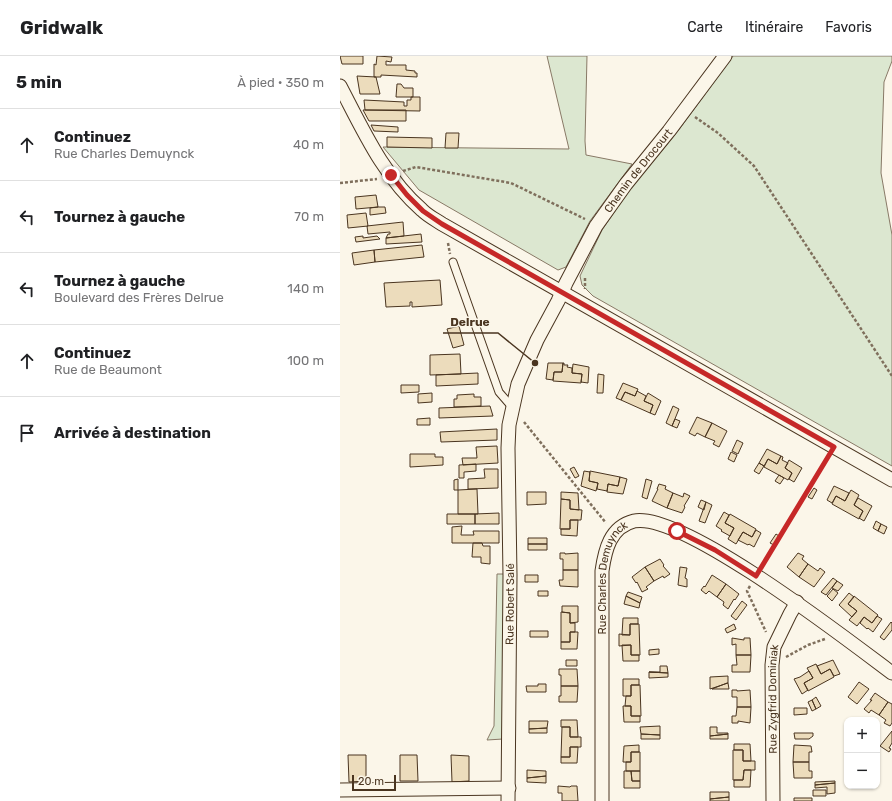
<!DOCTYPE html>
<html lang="fr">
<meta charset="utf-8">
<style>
:root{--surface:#fff;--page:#f6f6f6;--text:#202124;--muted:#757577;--line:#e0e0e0}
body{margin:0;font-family:Rubik,sans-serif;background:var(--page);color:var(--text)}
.controls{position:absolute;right:12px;bottom:12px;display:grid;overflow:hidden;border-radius:8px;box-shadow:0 1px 3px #0004}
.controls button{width:36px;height:36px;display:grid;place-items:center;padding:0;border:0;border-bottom:1px solid var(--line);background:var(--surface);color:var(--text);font:20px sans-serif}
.scale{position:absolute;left:12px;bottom:10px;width:44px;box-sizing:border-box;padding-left:4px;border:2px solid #4a3520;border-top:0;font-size:11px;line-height:14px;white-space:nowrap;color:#4a3520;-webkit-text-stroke:3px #fbf6e9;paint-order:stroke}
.stop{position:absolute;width:12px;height:12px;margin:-9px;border:3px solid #c62828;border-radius:50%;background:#fff}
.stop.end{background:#c62828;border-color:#fff;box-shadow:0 1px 4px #0008}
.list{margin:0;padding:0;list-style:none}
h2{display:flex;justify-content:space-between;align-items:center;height:52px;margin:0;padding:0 16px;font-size:17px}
h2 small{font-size:13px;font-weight:400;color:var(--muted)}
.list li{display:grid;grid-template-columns:26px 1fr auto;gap:12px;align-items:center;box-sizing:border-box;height:72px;padding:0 16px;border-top:1px solid var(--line)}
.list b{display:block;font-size:15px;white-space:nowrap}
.list p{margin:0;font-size:13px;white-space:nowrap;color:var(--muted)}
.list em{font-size:13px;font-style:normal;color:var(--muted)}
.icon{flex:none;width:22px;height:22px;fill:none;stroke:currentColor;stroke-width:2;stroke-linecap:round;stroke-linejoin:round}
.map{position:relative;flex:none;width:552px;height:745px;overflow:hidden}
header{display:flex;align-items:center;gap:24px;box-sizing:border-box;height:56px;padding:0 20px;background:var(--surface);border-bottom:1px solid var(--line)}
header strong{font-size:19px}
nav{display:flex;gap:22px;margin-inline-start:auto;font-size:14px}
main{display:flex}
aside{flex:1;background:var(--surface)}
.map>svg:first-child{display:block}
.green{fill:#dce7d0;stroke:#887966}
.building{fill:#ecdcbc;stroke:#4a3520}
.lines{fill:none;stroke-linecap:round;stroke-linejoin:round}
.service-casing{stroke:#4a3520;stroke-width:9}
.minor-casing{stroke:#4a3520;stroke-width:15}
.path{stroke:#7f6f5c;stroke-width:2.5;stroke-dasharray:3 2;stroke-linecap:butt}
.service{stroke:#fbf6e9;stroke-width:7}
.minor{stroke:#fbf6e9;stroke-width:13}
.route{stroke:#c62828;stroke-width:5}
.labels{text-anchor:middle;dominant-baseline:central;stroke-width:3;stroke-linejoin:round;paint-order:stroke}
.street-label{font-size:11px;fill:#4a3520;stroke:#fbf6e9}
.leader{fill:none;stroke:#4a3520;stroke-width:1.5}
.callout-dot{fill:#4a3520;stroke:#fbf6e9;stroke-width:1.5}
.callout-label{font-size:12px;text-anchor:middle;font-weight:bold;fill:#4a3520;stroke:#fbf6e9;stroke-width:3;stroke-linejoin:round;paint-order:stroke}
</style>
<header>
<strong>Gridwalk</strong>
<nav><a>Carte</a><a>Itinéraire</a><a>Favoris</a></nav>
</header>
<main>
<aside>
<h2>5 min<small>À pied · 350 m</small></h2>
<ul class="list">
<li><svg class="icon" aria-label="ahead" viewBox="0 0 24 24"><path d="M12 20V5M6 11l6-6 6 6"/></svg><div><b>Continuez</b><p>Rue Charles Demuynck</p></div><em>40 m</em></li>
<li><svg class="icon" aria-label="left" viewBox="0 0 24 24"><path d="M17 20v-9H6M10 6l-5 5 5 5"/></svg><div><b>Tournez à gauche</b></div><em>70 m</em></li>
<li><svg class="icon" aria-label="left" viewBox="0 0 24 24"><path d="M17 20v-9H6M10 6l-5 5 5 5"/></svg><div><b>Tournez à gauche</b><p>Boulevard des Frères Delrue</p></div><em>140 m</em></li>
<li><svg class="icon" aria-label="ahead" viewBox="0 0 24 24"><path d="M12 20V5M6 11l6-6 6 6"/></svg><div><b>Continuez</b><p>Rue de Beaumont</p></div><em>100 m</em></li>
<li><svg class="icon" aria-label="arrive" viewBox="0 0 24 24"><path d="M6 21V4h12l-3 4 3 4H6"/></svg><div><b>Arrivée à destination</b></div></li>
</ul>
</aside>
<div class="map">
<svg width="552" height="745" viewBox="0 0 552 745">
<rect width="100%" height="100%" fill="#fbf6e9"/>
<path class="green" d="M 207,0 L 247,0 L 245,85 L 246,99 L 292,108 L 250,165 L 226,211 L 218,214 L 79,134 L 43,91 L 229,93 Z
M 393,0 L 552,0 L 552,5 L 544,26 L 541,117 L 552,179 L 552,410 L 253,240 L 242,229 L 240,220 L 262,174 L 291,132 L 338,75 Z
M 157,518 L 164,518 L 163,683 L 147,684 L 154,670 Z"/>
<path class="building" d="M 0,0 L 23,0 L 23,8 L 2,8 Z
M 37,0 L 52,1 L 51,6 L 46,5 L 46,9 L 66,9 L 66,14 L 75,15 L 75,17 L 77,17 L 77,21 L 41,19 L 41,21 L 34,21 L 34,8 L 36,9 Z
M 17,20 L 36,21 L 40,38 L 20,38 Z
M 57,28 L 61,28 L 64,32 L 73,32 L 73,41 L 56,41 Z
M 71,41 L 80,41 L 80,55 L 25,54 L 24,44 L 64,46 L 64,50 L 67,50 L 67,44 L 71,44 Z
M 23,54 L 66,54 L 66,65 L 29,65 Z
M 31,69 L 58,71 L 58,76 L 34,75 Z
M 106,77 L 119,77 L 118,92 L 105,92 Z
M 47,81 L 92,82 L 92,92 L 47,91 Z
M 36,139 L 38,151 L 16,153 L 15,141 Z
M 38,151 L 45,151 L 46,157 L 30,159 L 30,152 Z
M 26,157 L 28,170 L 8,172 L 7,159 Z
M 63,166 L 64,180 L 46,182 L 48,178 L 50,178 L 50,176 L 28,178 L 27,170 Z
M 81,178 L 82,186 L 46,188 L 46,182 Z
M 23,180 L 23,182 L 37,180 L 40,183 L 16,186 L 15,181 Z
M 82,189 L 84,201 L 35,206 L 34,194 Z
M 34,194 L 35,206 L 14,209 L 12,197 Z
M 100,224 L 102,249 L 72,251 L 72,246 L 70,246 L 70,250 L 46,251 L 44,227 Z
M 119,270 L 124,289 L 113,292 L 107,273 Z
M 120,298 L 121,318 L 90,319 L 90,299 Z
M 208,307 L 223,307 L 222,316 L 214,316 L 213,324 L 206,323 Z
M 223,307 L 224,307 L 224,309 L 228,309 L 227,311 L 232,312 L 232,317 L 242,318 L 241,327 L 213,325 L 214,316 L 222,316 Z
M 233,308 L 249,311 L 248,327 L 241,326 L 242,318 L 232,317 Z
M 138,317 L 138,328 L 96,330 L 96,319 Z
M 258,318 L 264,319 L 263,337 L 257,337 Z
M 283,327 L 298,333 L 295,340 L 285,336 L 281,344 L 276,342 Z
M 61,329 L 79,329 L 79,336 L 61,337 Z
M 297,335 L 306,340 L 304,345 L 313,349 L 310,357 L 281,344 L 285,336 L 295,340 Z
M 92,337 L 92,346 L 78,347 L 78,338 Z
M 308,337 L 321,345 L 315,359 L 310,357 L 313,349 L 304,345 Z
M 134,338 L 134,341 L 141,341 L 141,350 L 114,351 L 114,343 L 117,343 L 117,339 Z
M 150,350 L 153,360 L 99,362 L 99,352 Z
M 333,350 L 339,353 L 332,370 L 326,367 Z
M 357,361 L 372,367 L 365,381 L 357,377 L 355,380 L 349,377 Z
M 90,362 L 90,369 L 77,369 L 77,363 Z
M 335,363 L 340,365 L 337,372 L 332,370 Z
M 372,367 L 387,375 L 379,391 L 373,388 L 375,385 L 365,381 Z
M 157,373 L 157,384 L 101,386 L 100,376 Z
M 397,384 L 403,387 L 398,398 L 392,395 Z
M 157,390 L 158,407 L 123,409 L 122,402 L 137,402 L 136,391 Z
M 427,393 L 441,400 L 437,408 L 428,403 L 424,410 L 419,407 Z
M 391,396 L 397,399 L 394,406 L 388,403 Z
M 70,398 L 95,398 L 95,401 L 103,401 L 103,409 L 70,411 Z
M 441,400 L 443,401 L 442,404 L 448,407 L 445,412 L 452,417 L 448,424 L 424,411 L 428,403 L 437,408 Z
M 449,404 L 462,412 L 454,426 L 449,423 L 452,417 L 445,412 Z
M 419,407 L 424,410 L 419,418 L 414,415 Z
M 136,408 L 136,415 L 124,416 L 124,422 L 119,422 L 119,409 Z
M 234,411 L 239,420 L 235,422 L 230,413 Z
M 144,413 L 158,413 L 158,432 L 128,433 L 128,423 L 145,422 Z
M 244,415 L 250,416 L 249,425 L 258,427 L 256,435 L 241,430 Z
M 250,415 L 280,421 L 278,430 L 268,428 L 267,435 L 257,433 L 258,427 L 249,425 Z
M 439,419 L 444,422 L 440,428 L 435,425 Z
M 280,421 L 287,423 L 283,438 L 267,436 L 268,428 L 278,430 Z
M 118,423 L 118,434 L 114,434 L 114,424 Z
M 306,423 L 312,425 L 307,443 L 302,441 Z
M 319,428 L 326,430 L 325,433 L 333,437 L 327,452 L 312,445 L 318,433 L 317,433 Z
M 494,430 L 509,437 L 505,445 L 496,440 L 492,447 L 487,444 Z
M 474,432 L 477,434 L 472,443 L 468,441 Z
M 137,433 L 138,458 L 118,458 L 118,434 Z
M 511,434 L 519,439 L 514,449 L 523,455 L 519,463 L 492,448 L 496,440 L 505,445 Z
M 187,436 L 206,436 L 206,448 L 187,449 Z
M 221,436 L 238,437 L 239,454 L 230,453 L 230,444 L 221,443 Z
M 333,437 L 343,441 L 344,437 L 350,440 L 344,450 L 345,451 L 342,457 L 327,452 Z
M 518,442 L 532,450 L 524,465 L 519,462 L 523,455 L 514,449 Z
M 221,443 L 230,444 L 230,453 L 242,454 L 241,464 L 230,464 L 230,473 L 220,473 Z
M 361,444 L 366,446 L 364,454 L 358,451 Z
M 366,446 L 372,449 L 365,467 L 359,465 Z
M 384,456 L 389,459 L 385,467 L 394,472 L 390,480 L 381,475 L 382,474 L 376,470 Z
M 159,457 L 159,468 L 135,468 L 135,458 Z
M 107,458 L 135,458 L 135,468 L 107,468 Z
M 390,458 L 416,473 L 412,481 L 403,476 L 396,488 L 388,483 L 394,472 L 385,467 Z
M 230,464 L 238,464 L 237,480 L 221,479 L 221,473 L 230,473 Z
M 536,465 L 541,468 L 538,475 L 533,472 Z
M 541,468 L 547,471 L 544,478 L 538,475 Z
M 122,470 L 121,479 L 134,479 L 133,475 L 159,475 L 159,487 L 112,487 L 112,471 Z
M 416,474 L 421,477 L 414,491 L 409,488 L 408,489 L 398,484 L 403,476 L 412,481 Z
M 436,478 L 439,480 L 434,489 L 430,487 Z
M 188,482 L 207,482 L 207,488 L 188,488 Z
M 133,487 L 142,487 L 143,490 L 150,490 L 150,508 L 141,507 L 141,501 L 132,501 Z
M 188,488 L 207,488 L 207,494 L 188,494 Z
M 220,497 L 225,497 L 225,498 L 238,497 L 238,514 L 223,514 L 223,503 L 220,503 Z
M 458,497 L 464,500 L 462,503 L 468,508 L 459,521 L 447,511 Z
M 320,503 L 324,509 L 323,510 L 330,518 L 324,522 L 323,520 L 314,525 L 305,511 Z
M 468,508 L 478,515 L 480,512 L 485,516 L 474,531 L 459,521 Z
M 305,511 L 314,525 L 306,531 L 308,533 L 302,536 L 297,526 L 296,527 L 292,521 Z
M 340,511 L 347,512 L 345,522 L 347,523 L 347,531 L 338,529 Z
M 223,514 L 238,514 L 238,531 L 220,530 L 219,524 L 223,524 Z
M 185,519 L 198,519 L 198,526 L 185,526 Z
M 372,519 L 386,528 L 377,541 L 369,535 L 366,538 L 361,534 L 364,530 L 365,531 Z
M 493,522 L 497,525 L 486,539 L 481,536 Z
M 497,525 L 503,529 L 498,535 L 492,532 Z
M 386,528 L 399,538 L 395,544 L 394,543 L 388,553 L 383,549 L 384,546 L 377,541 Z
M 493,533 L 498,537 L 492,545 L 487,540 Z
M 198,535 L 208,535 L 208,540 L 198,540 Z
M 288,536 L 302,541 L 300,547 L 286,540 Z
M 509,537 L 514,541 L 508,548 L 517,555 L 512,561 L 499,549 Z
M 286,540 L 300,547 L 299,552 L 284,548 Z
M 514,540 L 538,559 L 532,567 L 524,561 L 517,570 L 509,564 L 517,555 L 508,548 Z
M 402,545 L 407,549 L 396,564 L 391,560 Z
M 222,550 L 238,550 L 238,566 L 230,567 L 230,557 L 222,556 Z
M 221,556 L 230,557 L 230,567 L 235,567 L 235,576 L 230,576 L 230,586 L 221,586 Z
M 537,560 L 542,563 L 533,576 L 528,572 L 527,573 L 520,567 L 524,561 L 532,567 Z
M 283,562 L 298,562 L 298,568 L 290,568 L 290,579 L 282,579 Z
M 551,566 L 552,567 L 552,574 L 544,584 L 540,581 Z
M 290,568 L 299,568 L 300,599 L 291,599 L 291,589 L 279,590 L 279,578 L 290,579 Z
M 394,568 L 396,573 L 387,577 L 385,573 Z
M 190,575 L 208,575 L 208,581 L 190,581 Z
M 230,576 L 238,576 L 237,593 L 221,593 L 221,586 L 230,586 Z
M 392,582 L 404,584 L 404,582 L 410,582 L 411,599 L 396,599 L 396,588 L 392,589 Z
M 282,589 L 291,589 L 291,599 L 299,599 L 299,605 L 283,605 Z
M 319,593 L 319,598 L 309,599 L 309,594 Z
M 396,599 L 411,599 L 410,616 L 392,616 L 392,609 L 397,609 Z
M 226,604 L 237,604 L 237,610 L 226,610 Z
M 493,604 L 500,618 L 494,620 L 490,613 L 481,618 L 477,610 Z
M 476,608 L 481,618 L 490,613 L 494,621 L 468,635 L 464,627 L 473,622 L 467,612 Z
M 320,610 L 327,610 L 328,617 L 309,616 L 320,616 Z
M 219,613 L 237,613 L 238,630 L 221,630 L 221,619 L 219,619 Z
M 469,615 L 473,622 L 464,627 L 468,634 L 462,638 L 454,623 L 460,621 Z
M 309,616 L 328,617 L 328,621 L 309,622 Z
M 388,620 L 388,627 L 370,633 L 370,621 Z
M 283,623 L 299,623 L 299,629 L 291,629 L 291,640 L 283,640 Z
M 519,626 L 529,633 L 517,648 L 508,641 Z
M 388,627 L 389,633 L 372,633 L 387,627 Z
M 198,628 L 206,628 L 206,636 L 187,636 L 186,630 L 198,630 Z
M 291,629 L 300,629 L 301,660 L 291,660 L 291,650 L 285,650 L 286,640 L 291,640 Z
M 221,630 L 238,630 L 237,646 L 219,646 L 219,640 L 221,640 Z
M 392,634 L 397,634 L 397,635 L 410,634 L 411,651 L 397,651 L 397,641 L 392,641 Z
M 535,637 L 548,646 L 539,659 L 531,654 L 529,657 L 524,653 L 532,644 L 530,644 Z
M 476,641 L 481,650 L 476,653 L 472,644 Z
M 472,644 L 476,653 L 472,655 L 468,646 Z
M 548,646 L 552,648 L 552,667 L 550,670 L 544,667 L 546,664 L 539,659 Z
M 283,650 L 291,650 L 291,660 L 300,660 L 300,666 L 284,666 Z
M 397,651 L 411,651 L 410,667 L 398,665 L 398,667 L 392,667 L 392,660 L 396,660 Z
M 454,652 L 467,652 L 467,658 L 454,659 Z
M 221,664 L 237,664 L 238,681 L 230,681 L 230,671 L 221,671 Z
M 189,665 L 208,665 L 207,672 L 189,673 Z
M 320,670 L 320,679 L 301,678 L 300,671 Z
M 222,671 L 230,671 L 230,681 L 241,681 L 241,691 L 230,691 L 230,701 L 221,701 Z
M 370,671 L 377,671 L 377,677 L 388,677 L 388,678 L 370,680 Z
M 207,672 L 207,677 L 189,677 L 189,673 Z
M 552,675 L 552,687 L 549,692 L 551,693 L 549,696 L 540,690 Z
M 454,677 L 473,677 L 473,680 L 469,683 L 455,683 Z
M 301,678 L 320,679 L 320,683 L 301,683 Z
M 388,678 L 388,683 L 370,683 L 370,680 Z
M 394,688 L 410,688 L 411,705 L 403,705 L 403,694 L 394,694 Z
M 299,689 L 299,696 L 291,696 L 291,706 L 283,706 L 284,690 Z
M 454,689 L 471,690 L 472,696 L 469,696 L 469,706 L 453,706 Z
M 230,691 L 238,691 L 237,707 L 221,707 L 221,701 L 230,701 Z
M 393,694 L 403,694 L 403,705 L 415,705 L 415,714 L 404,714 L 403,724 L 393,724 Z
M 291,696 L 300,696 L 300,715 L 286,715 L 286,706 L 291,706 Z
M 8,699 L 26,699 L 26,725 L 9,726 Z
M 60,699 L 77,699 L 78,725 L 60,725 Z
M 111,699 L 129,700 L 129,725 L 112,726 Z
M 453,706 L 469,706 L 469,715 L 472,715 L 472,722 L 454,722 Z
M 187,714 L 206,715 L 206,720 L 187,722 Z
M 404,714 L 411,714 L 410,731 L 394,731 L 394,724 L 403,724 Z
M 284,715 L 291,715 L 292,725 L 300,725 L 300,732 L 284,732 Z
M 291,715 L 300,715 L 300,725 L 292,725 Z
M 206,720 L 206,727 L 187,726 L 187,722 Z
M 495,725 L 495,727 L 475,729 L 475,726 Z
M 495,727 L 495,737 L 487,738 L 487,731 L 475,732 L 475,729 Z
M 218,730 L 230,731 L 231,730 L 237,730 L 238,745 L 222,745 L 222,737 L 218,737 Z
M 473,734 L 486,734 L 486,740 L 473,740 Z
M 370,736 L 389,736 L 389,741 L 370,743 Z
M 389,741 L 389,745 L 370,745 L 370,743 Z
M 454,742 L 472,742 L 472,745 L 454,745 Z"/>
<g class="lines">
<defs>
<path id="service" d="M 113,206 L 159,336 L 172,351"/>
<g id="minor">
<path d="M 0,30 C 23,74 44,121 82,154 C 88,160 96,164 102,168 L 552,424"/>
<path d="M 0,734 L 169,732"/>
<path id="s1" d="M 168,745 L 170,519 L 168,392 L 169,369 L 178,328 L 197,284 L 218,245 L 226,227 L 256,170 L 286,128 L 329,75 L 385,0"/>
<path id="s2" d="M 262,745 L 262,515 C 265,494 270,471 294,465 C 342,455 509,585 552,617"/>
<path id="s3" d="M 433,745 L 432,609 L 434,591 L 450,558 L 457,546"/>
</g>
</defs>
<use href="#service" class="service-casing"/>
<use href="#minor" class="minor-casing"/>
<path class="path" d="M 355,61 L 378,77 L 414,110 L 552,320
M 63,115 L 76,111 L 171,127 L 245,163
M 0,127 L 37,123
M 108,187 L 110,198
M 245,222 L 245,233
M 184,366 L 266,467
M 423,509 L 488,402
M 410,530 L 407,535 L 426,576
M 446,601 L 468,589 L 485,583"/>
<use href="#service" class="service"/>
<use href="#minor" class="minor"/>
</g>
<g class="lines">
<path class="route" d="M 51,119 L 67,139 L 83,155 L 102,168 L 494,391 L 416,520 L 375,494 L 337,475"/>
</g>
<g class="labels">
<g class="street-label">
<text stroke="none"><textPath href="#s1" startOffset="664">Chemin de Drocourt</textPath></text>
<text stroke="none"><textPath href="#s2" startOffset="226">Rue Charles Demuynck</textPath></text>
<text stroke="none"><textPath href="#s1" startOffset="197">Rue Robert Salé</textPath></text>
<text stroke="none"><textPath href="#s3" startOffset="102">Rue Zygfrid Dominiak</textPath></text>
</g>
</g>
<path class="leader" d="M195 307L158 277H103"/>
<circle class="callout-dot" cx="195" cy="307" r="4"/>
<g class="callout-label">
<text x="130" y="270">Delrue</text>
</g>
</svg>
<div class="controls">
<button>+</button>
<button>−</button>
</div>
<div class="scale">20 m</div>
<div class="stop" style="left:337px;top:475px"></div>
<div class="stop end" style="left:51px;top:119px"></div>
</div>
</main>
